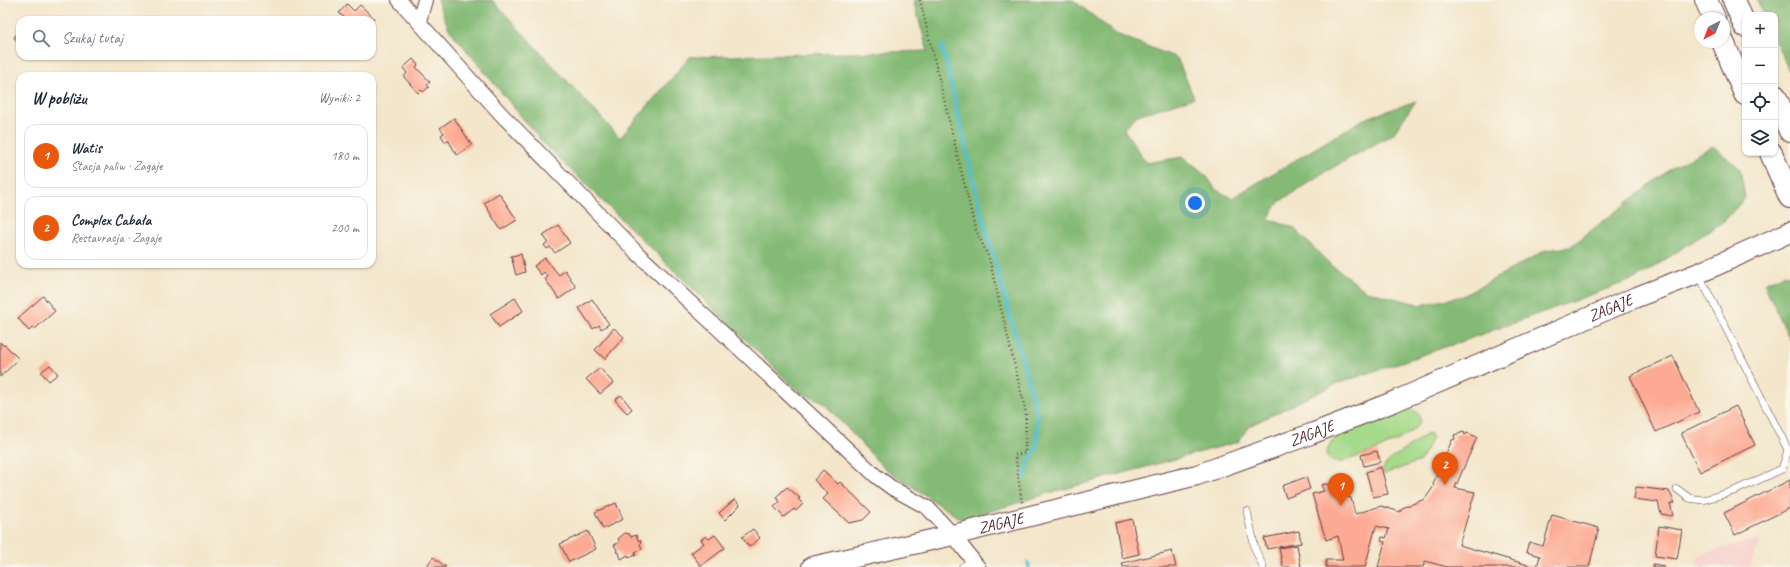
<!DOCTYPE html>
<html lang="pl">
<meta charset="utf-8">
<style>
:root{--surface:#fff;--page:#f2f2f3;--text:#1f2937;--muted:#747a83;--line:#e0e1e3;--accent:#ea580c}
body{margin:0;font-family:Caveat,sans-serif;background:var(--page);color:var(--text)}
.controls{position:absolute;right:12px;top:12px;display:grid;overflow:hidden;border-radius:8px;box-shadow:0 1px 3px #0004}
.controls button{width:36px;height:36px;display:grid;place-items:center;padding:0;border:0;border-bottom:1px solid var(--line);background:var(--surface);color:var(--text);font:20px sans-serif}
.compass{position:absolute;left:1694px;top:12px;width:36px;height:36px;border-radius:50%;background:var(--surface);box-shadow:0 1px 3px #0004;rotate:222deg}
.you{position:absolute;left:1195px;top:203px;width:14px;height:14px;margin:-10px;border:3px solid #fff;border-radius:50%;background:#1a73e8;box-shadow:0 0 0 6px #1a73e833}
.badge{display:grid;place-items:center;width:26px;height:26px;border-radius:50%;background:var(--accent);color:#fff;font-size:13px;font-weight:700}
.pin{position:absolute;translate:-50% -33px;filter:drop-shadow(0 1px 2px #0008)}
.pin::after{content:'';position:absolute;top:21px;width:14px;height:12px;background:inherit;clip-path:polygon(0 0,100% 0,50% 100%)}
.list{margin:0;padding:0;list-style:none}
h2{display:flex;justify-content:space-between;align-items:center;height:52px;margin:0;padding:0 16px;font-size:17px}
h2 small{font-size:13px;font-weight:400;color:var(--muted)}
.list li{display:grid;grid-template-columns:26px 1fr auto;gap:12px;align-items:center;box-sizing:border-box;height:64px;margin:0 8px 8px;padding:0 8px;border:1px solid var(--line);border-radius:12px}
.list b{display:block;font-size:15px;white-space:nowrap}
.list p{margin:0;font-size:13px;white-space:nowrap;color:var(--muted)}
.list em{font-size:13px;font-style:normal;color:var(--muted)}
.icon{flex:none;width:22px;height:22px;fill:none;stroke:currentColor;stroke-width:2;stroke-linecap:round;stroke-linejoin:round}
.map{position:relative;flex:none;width:1790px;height:567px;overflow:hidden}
.search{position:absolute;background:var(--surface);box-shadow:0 1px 3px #0004;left:16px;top:16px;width:360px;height:44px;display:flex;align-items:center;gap:10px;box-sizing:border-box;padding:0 14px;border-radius:12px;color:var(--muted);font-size:15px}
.panel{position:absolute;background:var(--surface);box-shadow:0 1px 3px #0004;left:16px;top:72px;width:360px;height:196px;border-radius:12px}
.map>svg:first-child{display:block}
.built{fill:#f7d0cc}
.green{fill:#a5da8a;stroke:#787c5a}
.forest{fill:#84ba76;stroke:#676c50}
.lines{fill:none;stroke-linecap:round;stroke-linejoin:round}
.stream{stroke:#54bfcf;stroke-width:4}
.building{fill:#fcaa93}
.service-casing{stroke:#633d43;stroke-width:8}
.minor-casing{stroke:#633d43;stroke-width:16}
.secondary-casing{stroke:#633d43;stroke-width:22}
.primary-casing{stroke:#633d43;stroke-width:24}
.path{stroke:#633d43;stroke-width:2.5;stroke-dasharray:1 3;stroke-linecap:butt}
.service{stroke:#fff;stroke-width:7}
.minor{stroke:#fff;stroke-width:14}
.secondary{stroke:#fff;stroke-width:20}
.primary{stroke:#fff;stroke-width:22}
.labels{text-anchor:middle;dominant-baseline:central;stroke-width:3;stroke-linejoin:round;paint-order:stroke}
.street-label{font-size:16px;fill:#4a1f2b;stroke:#fbf7ec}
</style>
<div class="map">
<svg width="1790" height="567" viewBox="0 0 1790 567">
<rect width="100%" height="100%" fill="#fbf7ec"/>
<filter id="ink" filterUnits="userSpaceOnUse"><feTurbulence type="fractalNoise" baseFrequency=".025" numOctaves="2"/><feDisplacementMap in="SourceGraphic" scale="8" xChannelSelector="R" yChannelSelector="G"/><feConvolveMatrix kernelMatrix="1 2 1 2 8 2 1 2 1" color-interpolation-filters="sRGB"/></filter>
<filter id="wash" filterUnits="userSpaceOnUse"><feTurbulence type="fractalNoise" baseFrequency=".012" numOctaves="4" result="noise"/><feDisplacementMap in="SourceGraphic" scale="16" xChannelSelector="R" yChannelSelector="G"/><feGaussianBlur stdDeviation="0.9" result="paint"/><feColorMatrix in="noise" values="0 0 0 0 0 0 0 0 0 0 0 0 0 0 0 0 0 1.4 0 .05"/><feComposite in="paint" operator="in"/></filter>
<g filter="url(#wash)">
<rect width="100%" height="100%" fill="#f3e6cb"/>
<path class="built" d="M 1760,538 L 1750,567 L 1696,567 L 1699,555 Z"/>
<path class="green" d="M 1407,408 C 1415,410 1420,412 1420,422 C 1407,442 1364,454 1342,462 C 1334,463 1330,461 1326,455 C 1332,425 1382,419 1407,408 Z
M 1429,433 L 1432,438 L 1420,461 L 1384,474 C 1382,468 1385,465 1389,461 Z"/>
<path class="forest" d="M 437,0 L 492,0 L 620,138 L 690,57 L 928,51 L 913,0 L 1073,0 L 1116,34 L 1177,58 L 1194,98 L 1137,115 L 1124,129 L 1146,163 L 1183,157 L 1207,177 L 1216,190 L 1232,198 L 1364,119 L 1416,101 L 1393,134 L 1323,173 L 1279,202 L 1268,219 L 1294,228 L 1330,264 L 1366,291 L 1421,305 L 1463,296 L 1546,250 L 1570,247 L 1673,167 L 1713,146 L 1740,169 L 1745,198 L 1724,221 L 1637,278 L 1469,339 L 1336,384 L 1249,426 L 1238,442 L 1046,494 L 962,520 L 883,467 L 822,401 L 800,393 L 544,144 L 449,29 Z
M 1757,0 L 1790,0 L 1790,73 L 1775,40 L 1775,15 L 1764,15 Z
M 1784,274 L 1790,276 L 1790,340 L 1764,283 Z"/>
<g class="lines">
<path class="stream" d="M 942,46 L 980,208 L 1037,413 L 1037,446 L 1028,464 L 1025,478
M 1028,563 L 1029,567"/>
</g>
<g id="blocks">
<path class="building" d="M 347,4 L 354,11 L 360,5 L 374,18 L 372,20 L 347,20 L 339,13 Z
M 20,31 L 20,44 L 14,37 Z
M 413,59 L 418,65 L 416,67 L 430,82 L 427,85 L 429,87 L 423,92 L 421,90 L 418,93 L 404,77 L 407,73 L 403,68 Z
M 454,118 L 472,145 L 457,155 L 448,140 L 445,142 L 441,135 L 444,133 L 440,128 Z
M 499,193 L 517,220 L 501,230 L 484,203 Z
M 558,225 L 570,243 L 555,253 L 550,247 L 547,249 L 544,245 L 548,242 L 543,235 Z
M 521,254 L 525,272 L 516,275 L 511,256 Z
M 545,258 L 559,275 L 565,270 L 576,287 L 559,299 L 545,279 L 548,277 L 544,272 L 541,275 L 534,266 Z
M 43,296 L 55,311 L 35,329 L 33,327 L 29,331 L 18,318 Z
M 515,298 L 523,311 L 499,327 L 490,314 Z
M 592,299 L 609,324 L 601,329 L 599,325 L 593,329 L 579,308 Z
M 614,328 L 624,337 L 605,359 L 595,350 Z
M 0,342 L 4,346 L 5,345 L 19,359 L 0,377 Z
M 1673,356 L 1699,412 L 1656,432 L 1630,376 Z
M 50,365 L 58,374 L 49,381 L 41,372 Z
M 600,368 L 613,383 L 600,394 L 586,379 Z
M 621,395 L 632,409 L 627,413 L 615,400 Z
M 1736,406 L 1755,445 L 1700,472 L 1681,433 Z
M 1464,432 L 1465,435 L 1467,433 L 1477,437 L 1455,488 L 1475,492 L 1459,545 L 1535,567 L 1447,567 L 1425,561 L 1423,567 L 1378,567 L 1385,542 L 1381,541 L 1382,537 L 1386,538 L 1389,529 L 1376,526 L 1365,567 L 1326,567 L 1326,560 L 1343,560 L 1338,536 L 1326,540 L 1312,494 L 1324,491 L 1321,485 L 1325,484 L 1337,487 L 1336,490 L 1343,495 L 1351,498 L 1355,514 L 1381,506 L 1400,512 L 1402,508 L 1425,499 L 1434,486 L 1433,484 L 1452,440 L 1455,439 L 1454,435 Z
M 1377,451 L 1380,462 L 1364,466 L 1361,455 Z
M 1381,467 L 1388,494 L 1373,497 L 1366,472 Z
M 823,470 L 838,484 L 840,482 L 871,512 L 863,520 L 849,523 L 823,499 L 828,494 L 814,480 Z
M 1306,477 L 1310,489 L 1286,498 L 1282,486 Z
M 1790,480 L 1790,508 L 1735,535 L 1724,513 Z
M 787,487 L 800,498 L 798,499 L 803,504 L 796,511 L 794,509 L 784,517 L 774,507 L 780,502 L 776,497 Z
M 1636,487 L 1669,491 L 1675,503 L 1670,503 L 1673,516 L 1661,514 L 1658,502 L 1634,499 Z
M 735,499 L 740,505 L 725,520 L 719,513 Z
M 616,503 L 623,519 L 603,529 L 595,512 Z
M 1552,515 L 1599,528 L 1589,567 L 1537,567 L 1540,556 L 1526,552 L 1529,542 L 1543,546 Z
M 1132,519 L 1139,554 L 1122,558 L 1115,523 Z
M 1659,526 L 1682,530 L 1677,559 L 1655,556 Z
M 753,529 L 760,538 L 749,547 L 742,537 Z
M 588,531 L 596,549 L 569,562 L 560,544 Z
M 1299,531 L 1301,543 L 1267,549 L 1264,538 Z
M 625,533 L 629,534 L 631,537 L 636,535 L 638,540 L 641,541 L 640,544 L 642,549 L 635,552 L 636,555 L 629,558 L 628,555 L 621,559 L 619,553 L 616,552 L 617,550 L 614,545 L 620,542 L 618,539 Z
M 715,535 L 725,548 L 701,566 L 691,553 L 704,543 L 701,540 L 706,536 L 709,539 Z
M 1297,545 L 1301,567 L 1283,567 L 1279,548 Z
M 1172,551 L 1176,567 L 1123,567 L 1122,563 Z
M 433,557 L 446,567 L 426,567 Z
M 1653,564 L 1664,566 L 1664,567 L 1653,567 Z"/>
</g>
</g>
<g filter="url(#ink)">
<use href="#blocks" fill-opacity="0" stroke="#633d43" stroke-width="1"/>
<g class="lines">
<defs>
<path id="service" d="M 1677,489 L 1689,498 L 1703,500 L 1734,491 L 1782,469 L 1788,450 L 1699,275
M 1247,511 L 1255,549 L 1263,567
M 962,567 L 973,560"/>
<path id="minor" d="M 399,0 L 501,114 L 637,253 L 876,476 L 892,488 L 928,508 L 953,535 L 978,567
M 419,21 L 425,0"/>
<g id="secondary">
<path id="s1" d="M 812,567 L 953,535 L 1197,475 L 1311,434 L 1393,402 L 1634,298 L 1699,273 L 1790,232"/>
</g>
<path id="primary" d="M 1706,0 L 1714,18
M 1734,0 L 1745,26
M 1723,42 L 1745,94
M 1775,96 L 1790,131
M 1771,153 L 1790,197"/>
</defs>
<use href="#service" class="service-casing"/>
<use href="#minor" class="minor-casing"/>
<use href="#secondary" class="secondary-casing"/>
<use href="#primary" class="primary-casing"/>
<path class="path" d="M 920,0 L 975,228 L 989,258 L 1026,413 L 1025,453 L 1015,455 L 1022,503"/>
<use href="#service" class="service"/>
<use href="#minor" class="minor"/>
<use href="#secondary" class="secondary"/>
<use href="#primary" class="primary"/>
</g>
</g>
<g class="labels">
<g class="street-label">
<text stroke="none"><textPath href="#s1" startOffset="842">ZAGAJE</textPath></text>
<text stroke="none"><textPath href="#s1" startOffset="518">ZAGAJE</textPath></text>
<text stroke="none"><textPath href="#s1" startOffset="194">ZAGAJE</textPath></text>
</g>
</g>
</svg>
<div class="controls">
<button>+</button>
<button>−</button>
<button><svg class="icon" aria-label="locate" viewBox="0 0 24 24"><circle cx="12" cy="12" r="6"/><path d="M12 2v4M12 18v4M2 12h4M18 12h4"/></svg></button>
<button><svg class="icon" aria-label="layers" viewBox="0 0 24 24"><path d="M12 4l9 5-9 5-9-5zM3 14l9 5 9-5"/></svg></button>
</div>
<svg class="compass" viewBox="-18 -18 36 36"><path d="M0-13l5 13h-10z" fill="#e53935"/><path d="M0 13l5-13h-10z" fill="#747a83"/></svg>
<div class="you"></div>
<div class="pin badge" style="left:1341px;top:506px">1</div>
<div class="pin badge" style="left:1445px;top:485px">2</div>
<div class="search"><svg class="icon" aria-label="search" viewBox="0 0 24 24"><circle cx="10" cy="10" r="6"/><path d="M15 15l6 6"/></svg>Szukaj tutaj</div>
<section class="panel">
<h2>W pobliżu<small>Wyniki: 2</small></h2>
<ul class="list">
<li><span class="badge">1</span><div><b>Watis</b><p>Stacja paliw · Zagaje</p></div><em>180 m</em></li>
<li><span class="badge">2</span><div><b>Complex Cabała</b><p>Restauracja · Zagaje</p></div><em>200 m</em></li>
</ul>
</section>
</div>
